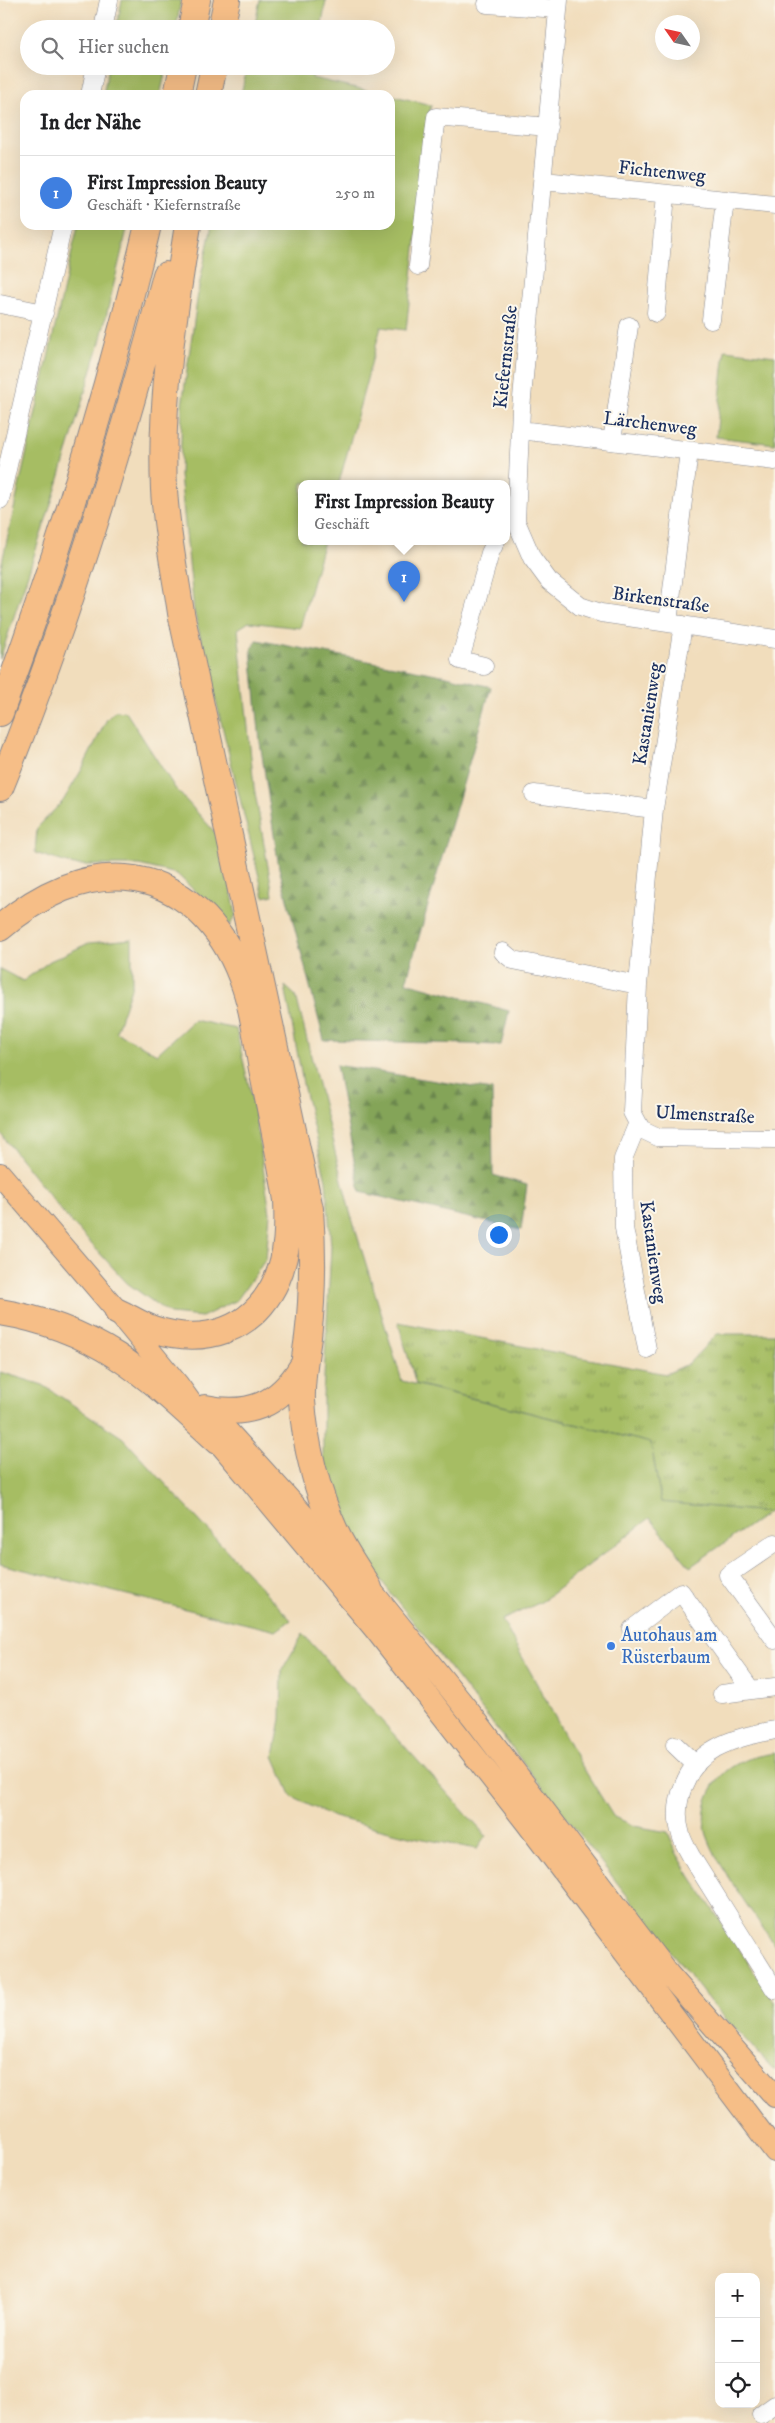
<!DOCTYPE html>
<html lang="de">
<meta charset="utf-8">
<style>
:root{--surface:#fff;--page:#f2f2f2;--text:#202124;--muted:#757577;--line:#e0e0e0;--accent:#0f766e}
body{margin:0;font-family:"IM FELL DW Pica",serif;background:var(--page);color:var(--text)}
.controls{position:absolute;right:15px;bottom:15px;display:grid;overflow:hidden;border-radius:10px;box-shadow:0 5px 20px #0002}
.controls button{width:45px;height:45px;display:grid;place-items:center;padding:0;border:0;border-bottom:1px solid var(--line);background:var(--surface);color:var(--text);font:25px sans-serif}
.compass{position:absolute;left:655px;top:15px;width:45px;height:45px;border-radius:50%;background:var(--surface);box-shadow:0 5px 20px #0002;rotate:304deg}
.you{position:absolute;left:498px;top:1234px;width:18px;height:18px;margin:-12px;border:4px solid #fff;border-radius:50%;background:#1a73e8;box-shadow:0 0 0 8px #1a73e833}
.badge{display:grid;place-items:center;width:32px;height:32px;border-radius:50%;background:var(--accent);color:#fff;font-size:16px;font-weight:700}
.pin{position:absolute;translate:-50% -41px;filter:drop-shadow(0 1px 2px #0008)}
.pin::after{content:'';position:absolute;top:26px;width:18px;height:15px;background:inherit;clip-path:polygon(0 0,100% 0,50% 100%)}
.popup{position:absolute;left:298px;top:480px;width:212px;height:65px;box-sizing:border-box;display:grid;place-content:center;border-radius:10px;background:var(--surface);filter:drop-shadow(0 1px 4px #0005);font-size:16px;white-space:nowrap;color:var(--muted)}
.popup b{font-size:19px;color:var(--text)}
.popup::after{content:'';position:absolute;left:50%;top:100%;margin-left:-10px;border:10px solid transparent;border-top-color:var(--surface)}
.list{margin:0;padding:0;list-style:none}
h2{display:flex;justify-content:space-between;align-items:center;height:65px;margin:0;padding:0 20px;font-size:21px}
h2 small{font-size:16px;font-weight:400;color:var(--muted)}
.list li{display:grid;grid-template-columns:32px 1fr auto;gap:15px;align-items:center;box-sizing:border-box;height:75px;padding:0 20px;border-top:1px solid var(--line)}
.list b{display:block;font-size:19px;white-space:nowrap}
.list p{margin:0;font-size:16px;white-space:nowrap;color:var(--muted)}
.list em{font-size:16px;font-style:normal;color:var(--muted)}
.icon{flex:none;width:28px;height:28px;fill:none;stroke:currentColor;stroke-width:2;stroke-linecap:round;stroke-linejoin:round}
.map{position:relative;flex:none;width:775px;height:2423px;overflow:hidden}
.search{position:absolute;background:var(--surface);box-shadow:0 5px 20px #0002;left:20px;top:20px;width:375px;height:55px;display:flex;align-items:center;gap:12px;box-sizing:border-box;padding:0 18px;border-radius:28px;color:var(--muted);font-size:19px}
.panel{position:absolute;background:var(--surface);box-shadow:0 5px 20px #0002;left:20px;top:90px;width:375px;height:140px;border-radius:15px}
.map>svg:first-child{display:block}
.grass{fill:#a6bd63;stroke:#607660}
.forest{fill:url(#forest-firs);stroke:#506a5c}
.park{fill:url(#park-tufts);stroke:#607660}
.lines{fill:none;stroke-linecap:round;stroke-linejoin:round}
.minor-casing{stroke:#86868d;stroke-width:19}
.major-casing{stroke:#86868d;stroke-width:24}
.highway-casing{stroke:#86868d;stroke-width:28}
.minor{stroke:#fff;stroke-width:18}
.major{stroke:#f6be87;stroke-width:22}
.highway{stroke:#f6be87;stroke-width:26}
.shop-dot{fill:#3f7fe0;stroke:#fbf7ec;stroke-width:2}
.labels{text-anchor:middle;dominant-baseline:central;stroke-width:4;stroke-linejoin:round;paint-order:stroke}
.street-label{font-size:19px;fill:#1b2f5e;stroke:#fbf7ec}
.shop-label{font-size:19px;fill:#366cbe;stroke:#fbf7ec;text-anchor:start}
</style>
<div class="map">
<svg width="775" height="2423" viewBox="0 0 775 2423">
<defs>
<pattern id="forest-firs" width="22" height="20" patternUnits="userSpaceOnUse" patternTransform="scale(1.25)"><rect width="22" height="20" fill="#84a459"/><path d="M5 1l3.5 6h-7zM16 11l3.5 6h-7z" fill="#6b864d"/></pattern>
<pattern id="park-tufts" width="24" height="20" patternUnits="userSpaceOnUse" patternTransform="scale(1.25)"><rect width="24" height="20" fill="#a6bd63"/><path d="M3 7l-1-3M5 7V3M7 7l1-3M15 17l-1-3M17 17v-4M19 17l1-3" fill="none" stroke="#869a55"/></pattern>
</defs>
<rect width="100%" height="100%" fill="#fbf7ec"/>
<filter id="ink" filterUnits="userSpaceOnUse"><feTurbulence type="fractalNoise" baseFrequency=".02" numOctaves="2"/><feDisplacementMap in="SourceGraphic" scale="10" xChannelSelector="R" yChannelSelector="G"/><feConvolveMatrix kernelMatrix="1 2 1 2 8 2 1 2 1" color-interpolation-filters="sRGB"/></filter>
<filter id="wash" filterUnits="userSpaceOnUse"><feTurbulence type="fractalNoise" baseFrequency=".0096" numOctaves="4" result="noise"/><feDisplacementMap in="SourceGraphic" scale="20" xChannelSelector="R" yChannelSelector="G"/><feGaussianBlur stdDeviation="1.12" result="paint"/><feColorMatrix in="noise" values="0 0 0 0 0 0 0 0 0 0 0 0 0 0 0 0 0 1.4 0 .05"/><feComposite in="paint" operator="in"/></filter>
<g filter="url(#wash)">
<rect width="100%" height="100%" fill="#f1ddbc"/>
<path class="grass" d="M 122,0 L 181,0 L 176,29 L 116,29 Z
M 260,0 L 326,0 L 321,29 L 254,29 Z
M 109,66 L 167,66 L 160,95 L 103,95 Z
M 247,66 L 314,66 L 312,78 L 388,95 L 241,95 Z
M 390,95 L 431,105 L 406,330 L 381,327 L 339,483 L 302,483 L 302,541 L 324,541 L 300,628 L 249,622 L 238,629 L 254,787 L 273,895 L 264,897 L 194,611 L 180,475 L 182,405 L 199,286 L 212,225 L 390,225 Z
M 78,225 L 128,225 L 100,342 L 56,489 L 0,659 L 0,571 Z
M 725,350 L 775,356 L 775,444 L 716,437 Z
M 115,711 L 126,712 L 175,788 L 222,840 L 236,915 L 230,925 L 177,874 L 139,865 L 74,865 L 35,853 L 37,828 L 63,801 L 81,771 L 107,719 Z
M 132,939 L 132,985 L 116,1032 L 157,1054 L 194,1020 L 236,1029 L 254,1108 L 270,1213 L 266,1259 L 237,1300 L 202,1317 L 170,1314 L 127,1283 L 63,1213 L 0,1133 L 0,969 L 23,981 L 50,961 L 89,943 Z
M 285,986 L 296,996 L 350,1212 L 402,1381 L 651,1443 L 661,1502 L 769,1512 L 690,1567 L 650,1518 L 541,1602 L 502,1620 L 579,1761 L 613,1816 L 634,1826 L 668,1832 L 676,1852 L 691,1877 L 775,2002 L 775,2071 L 711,2003 L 390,1592 L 367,1562 L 342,1519 L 323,1459 L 323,1396 L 331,1247 L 326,1180 L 304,1089 Z
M 0,1372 L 43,1385 L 123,1438 L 291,1620 L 276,1631 L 0,1564 Z
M 303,1634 L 486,1836 L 477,1849 L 413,1837 L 334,1817 L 292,1797 L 274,1756 L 281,1719 L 282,1670 Z
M 775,1753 L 775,1946 C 755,1915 718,1868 707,1835 C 698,1809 712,1778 735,1765 C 747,1758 761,1755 775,1753 Z"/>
<path class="forest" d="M 257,640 L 447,676 L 491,687 L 406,982 L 509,1011 L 501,1045 L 324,1040 L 279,868 L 260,742 L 251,650 Z
M 336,1065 L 492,1090 L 493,1175 L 527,1185 L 521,1230 L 360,1192 Z"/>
<path class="park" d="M 398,1322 L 666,1374 L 688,1364 L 717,1334 L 775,1334 L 775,1508 L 769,1512 L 661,1502 L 651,1443 L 416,1384 Z"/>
</g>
<g filter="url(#ink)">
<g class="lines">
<defs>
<path id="minor" d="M 559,0 L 521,409 L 516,521 L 532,558 L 549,581 L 580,606 L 601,613 L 775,639
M 487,4 L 558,9
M 103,29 L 109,0
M 90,95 L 96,66
M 544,181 L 775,205
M 418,266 L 436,117 L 548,127
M 0,304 L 44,313
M 656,313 L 666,194
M 711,320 L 725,200
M 520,430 L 775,461
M 612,441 L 629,326
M 0,500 L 63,225
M 668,623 L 689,451
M 683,625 L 654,809 L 638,985 L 632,1112 L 641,1129 L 658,1137 L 775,1139
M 484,666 L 460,660 L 490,553 L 496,541
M 534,794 L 654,809
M 503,952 L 513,960 L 638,985
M 637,1125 L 623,1159 L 624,1228 L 647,1349
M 775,1543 L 728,1575 L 775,1640
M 632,1629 L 681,1592 L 751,1690 L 775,1687
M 722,1694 L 751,1690
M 775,1730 C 755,1734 734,1738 716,1748 C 686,1764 671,1803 681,1835 C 683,1842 687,1849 691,1856 L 775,1990
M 675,1745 L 696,1765
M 761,2415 L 775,2405"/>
<path id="major" d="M 0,1174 L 118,1312 L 177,1384 L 218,1441 L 376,1630 L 527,1823 L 775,2151
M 219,1422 L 369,1588 L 474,1718 L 668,1974 L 775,2096"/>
<path id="highway" d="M 191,29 L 197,0
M 221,29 L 227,0
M 177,95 L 183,66
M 208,95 L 214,66
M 188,225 C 174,313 160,400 164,489 C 166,530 175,572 181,613 L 310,1209 C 313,1251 313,1295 308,1337 C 305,1359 301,1379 302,1401 C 305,1445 317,1493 336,1533 C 345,1552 358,1570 369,1588
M 0,713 C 59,553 109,390 148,225
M 0,788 C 68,621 120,449 166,275
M 0,928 C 37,896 85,871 135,879 C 192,889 228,935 245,987 C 254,1013 257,1042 262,1069 C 271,1113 280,1156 287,1200 C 288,1226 288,1254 277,1279 C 254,1331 204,1346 153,1329 C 141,1325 129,1317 118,1312
M 0,1312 C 99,1328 148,1376 218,1441
M 205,1408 C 249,1417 279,1405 302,1367"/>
</defs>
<use href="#minor" class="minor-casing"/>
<use href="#major" class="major-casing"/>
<use href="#highway" class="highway-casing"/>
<use href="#minor" class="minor"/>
<use href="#major" class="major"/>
<use href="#highway" class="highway"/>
</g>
</g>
<circle class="shop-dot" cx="611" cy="1646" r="5"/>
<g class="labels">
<g class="street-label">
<text transform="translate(662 172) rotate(6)">Fichtenweg</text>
<text transform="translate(506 357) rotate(-84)">Kiefernstraße</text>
<text transform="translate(650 424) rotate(7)">Lärchenweg</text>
<text transform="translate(661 600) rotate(8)">Birkenstraße</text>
<text transform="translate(648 714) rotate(-81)">Kastanienweg</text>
<text transform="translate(705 1115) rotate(3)">Ulmenstraße</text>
<text transform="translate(653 1252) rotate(82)">Kastanienweg</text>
</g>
<g class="shop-label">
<text x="621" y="1635">Autohaus am<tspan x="621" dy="22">Rüsterbaum</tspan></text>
</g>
</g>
</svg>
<div class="controls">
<button>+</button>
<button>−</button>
<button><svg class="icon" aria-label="locate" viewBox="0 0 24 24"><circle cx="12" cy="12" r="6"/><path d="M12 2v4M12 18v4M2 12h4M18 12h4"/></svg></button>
</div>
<svg class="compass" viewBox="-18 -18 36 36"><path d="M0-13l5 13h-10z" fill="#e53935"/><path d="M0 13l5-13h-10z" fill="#757577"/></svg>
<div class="you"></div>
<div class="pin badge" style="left:404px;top:602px;background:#3f7fe0">1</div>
<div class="popup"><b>First Impression Beauty</b>Geschäft</div>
<div class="search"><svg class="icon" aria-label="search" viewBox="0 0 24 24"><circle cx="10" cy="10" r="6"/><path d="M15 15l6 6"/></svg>Hier suchen</div>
<section class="panel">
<h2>In der Nähe<small></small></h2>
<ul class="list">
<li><span class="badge" style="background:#3f7fe0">1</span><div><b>First Impression Beauty</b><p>Geschäft · Kiefernstraße</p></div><em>250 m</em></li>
</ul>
</section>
</div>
